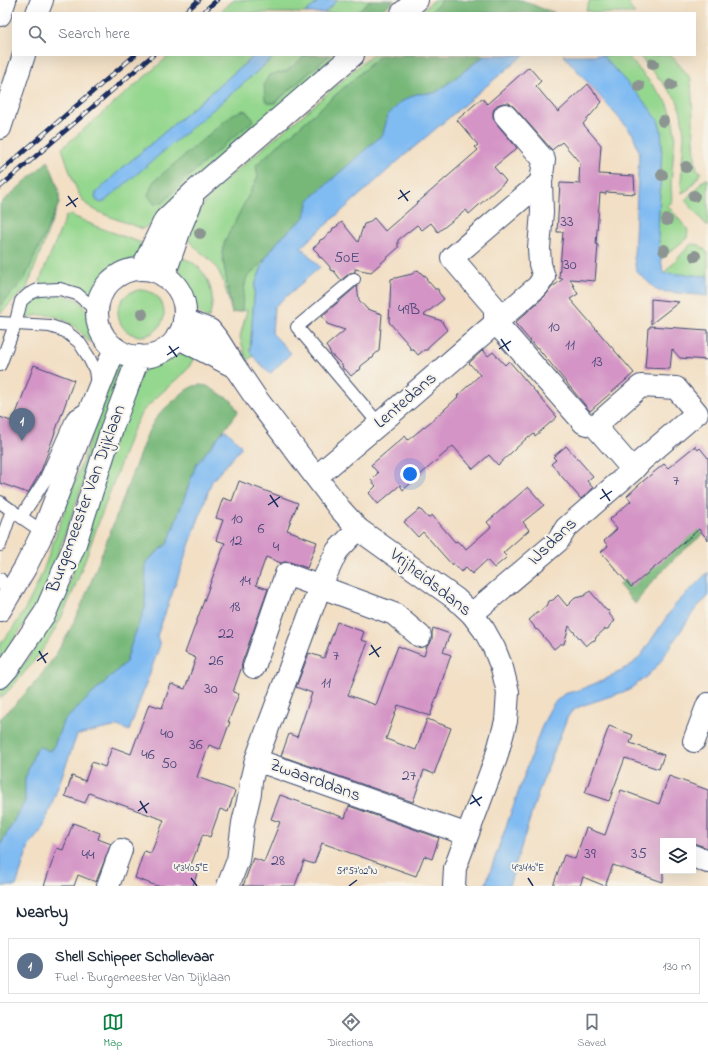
<!DOCTYPE html>
<meta charset="utf-8">
<style>
:root{--surface:#fff;--page:#f6f6f7;--text:#1f2937;--muted:#747a83;--line:#e0e1e3;--accent:#0b8043}
body{margin:0;font-family:"Indie Flower",sans-serif;background:var(--page);color:var(--text)}
.controls{position:absolute;right:12px;bottom:12px;display:grid;overflow:hidden;border-radius:0px;box-shadow:0 4px 16px #0002}
.controls button{width:36px;height:36px;display:grid;place-items:center;padding:0;border:0;border-bottom:1px solid var(--line);background:var(--surface);color:var(--text);font:20px sans-serif}
.you{position:absolute;left:410px;top:474px;width:14px;height:14px;margin:-10px;border:3px solid #fff;border-radius:50%;background:#1a73e8;box-shadow:0 0 0 6px #1a73e833}
.badge{display:grid;place-items:center;width:26px;height:26px;border-radius:50%;background:var(--accent);color:#fff;font-size:13px;font-weight:700}
.pin{position:absolute;translate:-50% -33px;filter:drop-shadow(0 1px 2px #0008)}
.pin::after{content:'';position:absolute;top:21px;width:14px;height:12px;background:inherit;clip-path:polygon(0 0,100% 0,50% 100%)}
.list{margin:0;padding:0;list-style:none}
h2{display:flex;justify-content:space-between;align-items:center;height:52px;margin:0;padding:0 16px;font-size:17px}
h2 small{font-size:13px;font-weight:400;color:var(--muted)}
.list li{display:grid;grid-template-columns:26px 1fr auto;gap:12px;align-items:center;box-sizing:border-box;height:56px;margin:0 8px 8px;padding:0 8px;border:1px solid var(--line);border-radius:0px}
.list b{display:block;font-size:15px;white-space:nowrap}
.list p{margin:0;font-size:13px;white-space:nowrap;color:var(--muted)}
.list em{font-size:13px;font-style:normal;color:var(--muted)}
.icon{flex:none;width:22px;height:22px;fill:none;stroke:currentColor;stroke-width:2;stroke-linecap:round;stroke-linejoin:round}
.map{position:relative;flex:none;width:708px;height:886px;overflow:hidden}
.search{position:absolute;background:var(--surface);box-shadow:0 4px 16px #0002;left:12px;right:12px;top:12px;height:44px;display:flex;align-items:center;gap:10px;box-sizing:border-box;padding:0 14px;border-radius:0px;color:var(--muted);font-size:15px}
.sheet{height:116px;background:var(--surface)}
nav{display:flex;justify-content:space-around;align-items:center;box-sizing:border-box;height:56px;border-top:1px solid var(--line);background:var(--surface);font-size:11px;color:var(--muted)}
nav a{display:grid;justify-items:center;gap:2px}
nav .on{color:var(--accent)}
.map>svg:first-child{display:block}
.green{fill:#94d78e;stroke:#588376;fill-rule:evenodd}
.forest{fill:#77b879;stroke:#49746c}
.water{fill:#80bbf2;stroke:#4e75a8}
.building{fill:#d495c6}
.lines{fill:none;stroke-linecap:round;stroke-linejoin:round}
.lane-casing{stroke:#3b496d;stroke-width:14}
.street-casing{stroke:#3b496d;stroke-width:24}
.secondary-casing{stroke:#3b496d;stroke-width:24}
.lane{stroke:#fff;stroke-width:12}
.street{stroke:#fff;stroke-width:22}
.secondary{stroke:#fff;stroke-width:22}
.rail-casing{stroke:#1b2f5e;stroke-width:4.5}
.rail{stroke:#f7f3e8;stroke-width:3;stroke-dasharray:9;stroke-linecap:butt}
.tree{fill:#8c9592}
.ticks{fill:none;stroke:#1b2f5e;stroke-width:1.5}
.labels{text-anchor:middle;dominant-baseline:central;stroke-width:4;stroke-linejoin:round;paint-order:stroke}
.number-label{font-size:16px;fill:#494878}
.street-label{font-size:18px;fill:#1b2f5e;stroke:#f7f3e8}
.ticks-label{font-size:10px;text-anchor:middle;fill:#1b2f5e;stroke:#f7f3e8;stroke-width:4;stroke-linejoin:round;paint-order:stroke}
</style>
<div class="map">
<svg width="708" height="886" viewBox="0 0 708 886">
<rect width="100%" height="100%" fill="#f7f3e8"/>
<filter id="ink" filterUnits="userSpaceOnUse"><feTurbulence type="fractalNoise" baseFrequency=".025" numOctaves="2"/><feDisplacementMap in="SourceGraphic" scale="8" xChannelSelector="R" yChannelSelector="G"/><feConvolveMatrix kernelMatrix="1 2 1 2 8 2 1 2 1" color-interpolation-filters="sRGB"/></filter>
<filter id="wash" filterUnits="userSpaceOnUse"><feTurbulence type="fractalNoise" baseFrequency=".012" numOctaves="4" result="noise"/><feDisplacementMap in="SourceGraphic" scale="16" xChannelSelector="R" yChannelSelector="G"/><feGaussianBlur stdDeviation="0.9" result="paint"/><feColorMatrix in="noise" values="0 0 0 0 0 0 0 0 0 0 0 0 0 0 0 0 0 1.4 0 .05"/><feComposite in="paint" operator="in"/></filter>
<g filter="url(#wash)">
<rect width="100%" height="100%" fill="#f2dfc4"/>
<path class="green" d="M 234,0 L 320,0 L 305,13 L 219,13 Z
M 338,0 L 371,0 L 355,13 L 324,13 Z
M 434,0 L 443,0 L 429,13 L 419,13 Z
M 590,0 L 633,0 L 628,5 L 635,13 L 595,13 L 586,10 Z
M 170,55 L 255,55 L 119,171 L 237,89 L 276,55 L 306,55 L 287,71 L 269,75 L 269,103 L 275,103 L 330,55 L 337,55 L 154,228 L 148,225 L 143,229 C 128,223 94,213 84,202 C 75,191 67,162 62,148 ZM 245,110 L 254,120 L 201,165 L 173,191 Z
M 371,55 L 381,55 L 256,165 L 258,177 L 225,241 L 222,253 L 232,313 C 227,295 224,274 211,261 C 207,256 201,253 197,249 C 191,244 194,242 185,239 C 196,213 204,200 224,181 L 312,107 Z
M 602,55 L 627,55 L 667,102 L 672,115 L 675,135 L 673,160 L 671,183 L 672,202 L 668,206 L 688,230 L 687,238 L 661,259 L 658,234 L 662,143 Z
M 639,55 L 671,55 L 691,79 L 695,157 L 697,169 L 701,173 L 689,189 L 682,193 L 681,183 L 684,134 L 681,113 L 677,100 Z
M 707,179 L 708,179 L 708,227 L 685,200 L 698,188 L 701,182 Z
M 59,203 L 26,290 L 17,297 L 0,314 L 0,306 L 24,280 Z
M 71,215 L 95,226 L 147,245 L 139,256 L 110,273 L 103,279 L 93,295 L 79,291 L 41,285 L 40,280 L 66,216 Z
M 691,244 L 700,245 L 708,253 L 708,276 L 663,274 Z
M 182,258 C 207,264 219,297 208,319 C 196,315 184,289 181,276 C 179,271 179,266 179,260 Z
M 265,259 L 255,285 L 250,351 L 253,356 L 248,360 L 245,355 L 240,337 L 247,310 L 242,311 L 243,296 L 246,279 Z
M118 313a23 23 0 1 1 46 0a23 23 0 1 1-46 0Z
M 58,293 L 79,300 L 89,314 L 90,314 L 92,328 L 96,338 L 89,342 C 77,325 56,311 34,316 C 30,317 26,319 22,320 L 23,305 L 35,296 Z
M 188,352 L 197,353 L 187,370 L 158,396 L 142,412 L 133,429 C 119,468 104,507 90,546 C 78,579 66,613 47,643 C 33,664 17,682 0,699 L 0,690 C 29,662 51,628 67,591 L 110,452 L 141,373 C 155,361 170,355 188,352 Z
M 120,362 L 125,363 L 126,364 L 55,562 L 40,600 L 0,661 L 0,644 C 20,622 32,598 43,571 L 117,364 Z"/>
<path class="forest" d="M 371,0 L 394,0 L 379,13 L 355,13 Z
M 443,0 L 522,0 L 543,9 L 554,12 L 554,13 L 429,13 Z
M 306,55 L 330,55 L 274,103 L 269,103 L 265,100 L 264,84 L 269,75 L 287,71 Z
M 381,55 L 485,55 L 441,89 L 435,93 L 416,94 L 401,102 L 388,115 L 383,134 L 309,200 L 305,217 L 279,240 L 265,259 L 246,279 L 243,296 L 242,311 L 232,313 L 222,253 L 225,241 L 258,177 L 256,165 Z
M 244,110 L 254,120 C 223,147 190,172 163,203 L 154,204 L 148,195 L 153,182 L 233,114 Z
M 48,161 C 53,174 61,189 59,203 L 24,280 L 0,306 L 0,204 Z
M 200,385 L 207,386 L 232,401 L 238,412 L 232,420 L 196,465 L 168,543 L 146,562 L 145,608 L 132,642 L 126,662 L 63,722 L 53,749 L 49,751 L 40,747 L 25,779 L 25,801 L 0,846 L 0,719 C 22,698 43,676 59,649 C 75,623 86,595 97,566 C 115,521 131,476 148,432 L 154,421 L 161,412 L 186,390 L 194,386 Z
M 708,505 L 708,530 L 676,557 L 651,583 L 635,604 L 619,585 Z"/>
<path class="water" d="M 320,0 L 338,0 L 324,13 L 305,13 Z
M 255,55 L 276,55 L 237,89 L 105,201 L 101,203 L 97,201 L 95,197 L 96,193 L 119,171 Z
M 485,55 L 524,55 L 479,92 L 405,155 L 301,247 L 320,267 L 274,307 L 272,333 L 291,353 L 270,374 L 253,356 L 250,351 L 255,285 L 265,259 L 279,240 L 305,217 L 309,200 L 383,134 L 388,115 L 401,102 L 416,94 L 435,93 L 441,89 Z
M 563,55 L 602,55 L 647,105 L 658,120 L 661,129 L 662,143 L 658,234 L 663,273 L 708,276 L 708,296 L 658,291 L 636,271 L 634,257 L 639,152 L 633,134 L 567,59 Z
M 223,431 L 227,431 L 240,444 L 241,448 L 212,481 L 157,636 L 160,645 L 129,731 L 118,726 L 77,735 L 43,828 L 29,846 L 16,886 L 0,886 L 0,846 L 25,801 L 25,779 L 36,749 L 40,747 L 49,751 L 53,749 L 63,722 L 126,662 L 132,642 L 145,608 L 146,562 L 168,543 L 196,465 Z
M 708,572 L 708,597 L 696,608 L 658,665 L 646,677 L 629,690 L 581,706 L 572,711 L 567,718 L 538,793 L 509,886 L 485,886 L 503,835 L 540,731 L 549,711 L 554,703 L 564,694 L 579,690 L 606,679 L 631,665 L 640,657 L 674,606 Z"/>
<g id="blocks">
<path class="building" d="M 529,67 L 541,81 L 536,86 L 558,112 L 588,84 L 602,102 L 583,124 L 601,145 L 599,174 L 634,176 L 635,194 L 606,192 L 606,194 L 600,193 L 596,244 L 598,245 L 595,281 L 570,279 L 578,294 L 570,299 L 634,373 L 590,411 L 537,347 L 536,348 L 515,323 L 546,295 L 551,288 L 563,279 L 559,278 L 563,232 L 557,232 L 560,183 L 582,184 L 579,181 L 580,163 L 562,142 L 552,150 L 514,107 L 509,103 L 503,103 L 497,105 L 493,111 L 493,117 L 496,123 L 517,148 L 494,167 L 506,181 L 469,214 L 466,210 L 438,232 L 431,223 L 422,230 L 417,225 L 398,240 L 398,248 L 371,272 L 355,269 L 355,272 L 350,273 L 341,280 L 334,271 L 330,270 L 330,267 L 322,258 L 319,257 L 318,253 L 313,248 L 319,243 L 320,240 L 323,239 L 332,231 L 333,228 L 336,227 L 342,222 L 358,242 L 364,224 L 368,223 L 374,218 L 385,231 L 478,150 L 475,147 L 478,145 L 457,120 L 482,98 L 487,104 Z
M 418,270 L 423,275 L 426,276 L 427,280 L 435,289 L 438,289 L 439,293 L 444,299 L 424,315 L 442,321 L 443,324 L 447,330 L 429,346 L 427,350 L 424,350 L 418,355 L 413,349 L 410,349 L 409,345 L 389,322 L 391,279 L 412,274 Z
M 357,286 L 359,300 L 367,309 L 382,314 L 379,351 L 374,355 L 373,358 L 370,359 L 361,366 L 360,370 L 357,371 L 351,376 L 346,370 L 343,369 L 342,365 L 334,357 L 331,355 L 330,352 L 326,346 L 345,330 L 327,324 L 326,321 L 322,316 Z
M 651,299 L 679,302 L 651,324 Z
M 650,326 L 708,330 L 708,360 L 680,358 L 672,349 L 670,369 L 645,368 L 648,328 L 650,328 Z
M 483,350 L 488,356 L 493,352 L 505,365 L 509,361 L 557,417 L 535,436 L 534,434 L 529,438 L 528,437 L 498,465 L 489,455 L 473,469 L 453,446 L 403,490 L 400,485 L 378,504 L 369,493 L 376,486 L 371,480 L 378,473 L 371,465 L 405,436 L 408,440 L 434,419 L 458,397 L 457,396 L 480,375 L 469,363 Z
M 34,365 L 74,380 L 41,471 L 38,476 L 28,493 L 0,483 L 0,417 L 13,422 Z
M 566,446 L 593,476 L 587,481 L 593,488 L 581,499 L 551,464 L 556,460 L 553,457 Z
M 695,446 L 698,450 L 700,448 L 708,458 L 708,540 L 699,529 L 660,563 L 631,587 L 601,552 L 608,546 L 604,541 L 617,529 L 609,520 L 631,501 L 627,496 L 642,482 L 664,464 L 668,468 Z
M 239,481 L 298,503 L 287,530 L 298,534 L 298,535 L 317,542 L 307,568 L 290,562 L 284,562 L 281,563 L 266,557 L 256,585 L 268,589 L 242,663 L 241,669 L 233,692 L 239,694 L 228,722 L 230,722 L 220,749 L 209,745 L 197,777 L 235,791 L 228,812 L 220,809 L 210,837 L 203,834 L 190,867 L 198,870 L 193,886 L 157,886 L 135,878 L 144,851 L 151,853 L 164,820 L 89,793 L 85,803 L 65,796 L 72,776 L 85,781 L 92,762 L 105,767 L 112,747 L 131,754 L 149,704 L 162,708 L 171,684 L 185,689 L 196,658 L 185,653 L 225,543 L 216,540 L 223,520 L 216,518 L 223,498 L 232,501 Z
M 528,487 L 544,505 L 523,522 L 529,530 L 503,553 L 507,557 L 494,568 L 487,560 L 472,574 L 466,568 L 461,572 L 453,563 L 452,565 L 423,532 L 418,537 L 404,522 L 420,509 L 428,518 L 432,515 L 455,542 L 457,541 L 461,545 L 462,544 L 466,549 L 491,527 L 487,522 Z
M 590,591 L 606,610 L 609,611 L 610,615 L 615,621 L 610,625 L 608,629 L 605,629 L 596,637 L 595,640 L 592,641 L 586,646 L 569,626 L 564,644 L 560,644 L 554,649 L 538,630 L 535,629 L 534,626 L 529,620 L 535,615 L 536,612 L 539,612 L 548,604 L 549,601 L 553,600 L 558,595 L 567,606 L 575,598 L 584,596 Z
M 337,622 L 364,632 L 361,640 L 368,642 L 348,695 L 376,705 L 398,646 L 424,656 L 427,646 L 430,644 L 432,639 L 432,633 L 433,628 L 450,634 L 443,652 L 451,655 L 430,716 L 398,705 L 386,739 L 416,750 L 427,719 L 451,728 L 434,774 L 424,770 L 413,802 L 281,756 L 289,734 L 297,737 L 312,693 L 296,687 L 309,653 L 324,658 Z
M 609,726 L 633,735 L 630,743 L 664,755 L 659,769 L 625,758 L 609,801 L 585,793 Z
M 669,776 L 708,790 L 708,848 L 693,843 L 693,841 L 663,841 L 663,882 L 613,865 L 605,886 L 583,877 L 580,886 L 553,886 L 564,855 L 575,859 L 586,828 L 605,835 L 621,790 L 659,804 Z
M 280,795 L 345,818 L 349,806 L 439,838 L 432,859 L 424,856 L 416,876 L 322,843 L 314,864 L 304,861 L 295,886 L 243,886 L 253,858 L 264,862 L 280,822 L 271,819 Z
M 73,823 L 100,833 L 98,839 L 111,844 L 96,882 L 78,875 L 74,886 L 44,886 L 57,848 L 63,850 Z"/>
</g>
</g>
<g filter="url(#ink)">
<use href="#blocks" fill-opacity="0" stroke="#3b496d" stroke-width="1"/>
<g class="lines">
<defs>
<path id="lane" d="M 354,279 L 297,327 L 379,424
M 0,323 L 50,326 L 65,331 L 79,342 L 88,356 L 95,370 L 97,385
M 0,365 L 15,325 L 21,301 L 29,294 L 38,290 L 60,289 L 77,294 L 97,311
M 0,502 L 18,515
M 43,532 L 21,517 L 45,480 L 73,417 L 90,406
M 0,545 L 12,510
M 0,579 L 9,596"/>
<path id="street" d="M 505,115 L 544,160 L 541,182
M 316,477 L 379,424 L 538,286 L 544,277 L 540,264 L 539,248 L 542,212 L 541,182 L 452,258 L 495,308 L 495,323 L 505,333 L 584,423 L 595,426
M 358,529 L 337,551 L 320,587 L 256,760 L 457,831
M 472,614 L 558,541 L 566,528 L 633,470 L 641,461 L 697,413 L 676,388 L 641,386 L 595,426 L 633,470
M 254,667 L 286,574 L 394,614 L 420,636
M 694,741 L 708,704
M 693,856 L 708,862
M 108,886 L 121,850
M 228,886 L 238,860 L 243,823 L 250,793 L 251,781 L 256,760"/>
<path id="secondary" d="M 37,13 L 42,0
M 402,13 L 417,0
M 0,15 L 5,0
M 0,128 L 24,55
M 142,269 L 165,220 L 195,191 L 353,55
M97 313a44 44 0 1 1 88 0a44 44 0 1 1-88 0Z
M 164,276 L 181,226 L 192,200
M 184,320 L 210,330 L 218,340 L 235,367 L 256,398 L 340,509 L 358,529 L 456,599 L 472,614 L 484,630 L 494,648 L 502,668 L 508,692 L 506,721 L 496,758 L 455,868 L 454,886
M 177,337 L 235,367
M 0,610 L 25,568 L 43,532 L 80,435 L 115,348
M 0,677 L 8,668 L 45,613 L 74,547 L 113,425 L 139,356"/>
</defs>
<use href="#lane" class="lane-casing"/>
<use href="#street" class="street-casing"/>
<use href="#secondary" class="secondary-casing"/>
<use href="#lane" class="lane"/>
<use href="#street" class="street"/>
<use href="#secondary" class="secondary"/>
<defs>
<path id="rail" d="M 184,13 L 199,0
M 202,13 L 217,0
M 0,172 L 135,55
M 0,187 L 153,55"/>
</defs>
<use href="#rail" class="rail-casing"/>
<use href="#rail" class="rail"/>
</g>
<g class="tree">
<circle cx="653" cy="64" r="6"/>
<circle cx="671" cy="85" r="6"/>
<circle cx="639" cy="86" r="6"/>
<circle cx="663" cy="121" r="6"/>
<circle cx="686" cy="167" r="6"/>
<circle cx="662" cy="175" r="6"/>
<circle cx="694" cy="196" r="6"/>
<circle cx="667" cy="220" r="6"/>
<circle cx="200" cy="233" r="6"/>
<circle cx="664" cy="250" r="6"/>
<circle cx="695" cy="256" r="6"/>
<circle cx="142" cy="314" r="6"/>
</g>
</g>
<path class="ticks" d="M 400,190 L 408,201M 68,196 L 76,207M 398,199 L 410,191M 66,206 L 78,198M 501,339 L 509,351M 169,346 L 177,357M 499,349 L 511,341M 167,355 L 179,347M 602,489 L 610,501M 270,495 L 278,507M 600,499 L 612,491M 268,505 L 280,497M 371,645 L 379,657M 39,651 L 46,663M 369,655 L 381,647M 37,661 L 48,653M 472,795 L 480,806M 140,801 L 147,813M 470,804 L 482,797M 138,811 L 149,803M 191,878 L 197,886M 528,878 L 533,886M 349,886 L 357,880"/>
<g class="labels">
<g class="number-label">
<text x="567" y="222">33</text>
<text x="347" y="258">50E</text>
<text x="570" y="265">30</text>
<text x="409" y="310">49B</text>
<text x="554" y="327">10</text>
<text x="570" y="345">11</text>
<text x="597" y="362">13</text>
<text x="676" y="481">7</text>
<text x="237" y="519">10</text>
<text x="261" y="529">6</text>
<text x="236" y="541">12</text>
<text x="276" y="547">4</text>
<text x="245" y="581">14</text>
<text x="235" y="607">18</text>
<text x="226" y="634">22</text>
<text x="336" y="656">7</text>
<text x="216" y="661">26</text>
<text x="326" y="683">11</text>
<text x="211" y="689">30</text>
<text x="167" y="734">40</text>
<text x="196" y="745">36</text>
<text x="148" y="755">46</text>
<text x="169" y="764">50</text>
<text x="409" y="776">27</text>
<text x="590" y="854">39</text>
<text x="639" y="854">35</text>
<text x="88" y="855">44</text>
<text x="278" y="861">28</text>
</g>
<g class="street-label">
<text transform="translate(406 401) rotate(-41)">Lentedans</text>
<text transform="translate(87 499) rotate(-70)">Burgemeester Van Dijklaan</text>
<text transform="translate(553 542) rotate(-44)">IJsdans</text>
<text transform="translate(430 583) rotate(38)">Vrijheidsdans</text>
<text transform="translate(315 781) rotate(20)">Zwaarddans</text>
</g>
</g>
<g class="ticks-label">
<text x="191" y="871">4°34'05"E</text>
<text x="528" y="871">4°34'10"E</text>
<text x="357" y="874">51°57'02"N</text>
</g>
</svg>
<div class="controls">
<button><svg class="icon" aria-label="layers" viewBox="0 0 24 24"><path d="M12 4l9 5-9 5-9-5zM3 14l9 5 9-5"/></svg></button>
</div>
<div class="you"></div>
<div class="pin badge" style="left:22px;top:441px;background:#5c6f8a">1</div>
<div class="search"><svg class="icon" aria-label="search" viewBox="0 0 24 24"><circle cx="10" cy="10" r="6"/><path d="M15 15l6 6"/></svg>Search here</div>
</div>
<section class="sheet">
<h2>Nearby<small></small></h2>
<ul class="list">
<li><span class="badge" style="background:#5c6f8a">1</span><div><b>Shell Schipper Schollevaar</b><p>Fuel · Burgemeester Van Dijklaan</p></div><em>130 m</em></li>
</ul>
</section>
<nav>
<a class="on"><svg class="icon" aria-label="map" viewBox="0 0 24 24"><path d="M3 6l6-2 6 2 6-2v14l-6 2-6-2-6 2zM9 4v14M15 6v14"/></svg>Map</a>
<a><svg class="icon" aria-label="directions" viewBox="0 0 24 24"><path d="M12 3l9 9-9 9-9-9zM9 14v-3h6M13 9l2 2-2 2"/></svg>Directions</a>
<a><svg class="icon" aria-label="saved" viewBox="0 0 24 24"><path d="M7 4h10v16l-5-4-5 4z"/></svg>Saved</a>
</nav>
